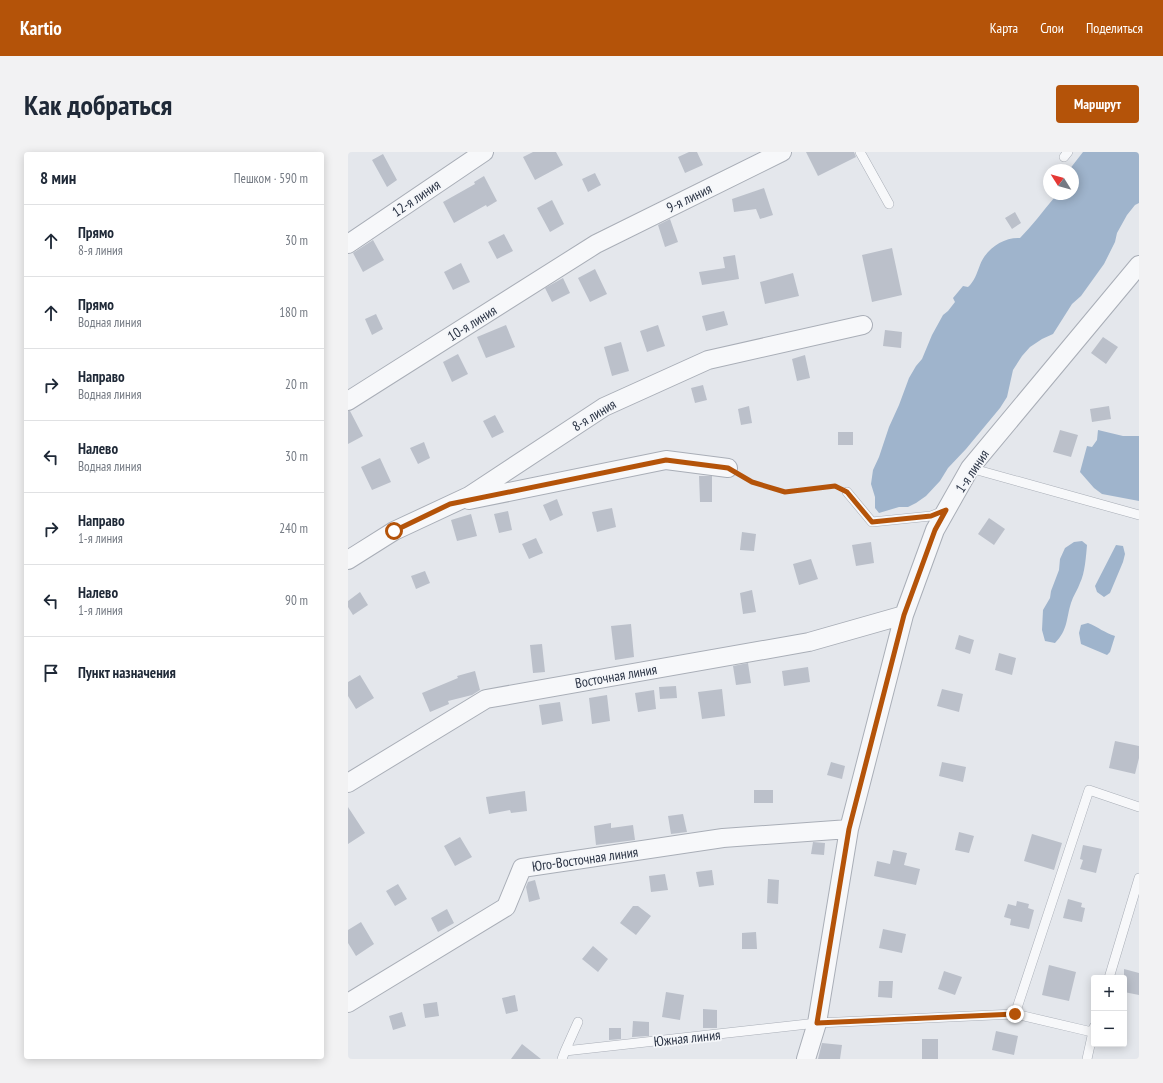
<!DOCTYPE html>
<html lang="ru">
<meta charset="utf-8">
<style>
:root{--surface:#fff;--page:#f2f2f3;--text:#1f2937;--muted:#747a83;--line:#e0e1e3;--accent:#b45309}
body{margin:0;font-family:"PT Sans Narrow",sans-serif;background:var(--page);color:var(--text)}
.controls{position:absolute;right:12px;bottom:12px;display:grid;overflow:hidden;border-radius:4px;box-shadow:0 2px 10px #0003}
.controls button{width:36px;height:36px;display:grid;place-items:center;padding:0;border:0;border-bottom:1px solid var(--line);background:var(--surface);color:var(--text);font:20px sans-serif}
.compass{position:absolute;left:695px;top:12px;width:36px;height:36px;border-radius:50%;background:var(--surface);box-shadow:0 2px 10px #0003;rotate:307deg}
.stop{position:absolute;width:12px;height:12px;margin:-9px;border:3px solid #b45309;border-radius:50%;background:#fff}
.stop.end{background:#b45309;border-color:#fff;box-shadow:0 1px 4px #0008}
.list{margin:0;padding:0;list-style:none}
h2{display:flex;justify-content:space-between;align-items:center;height:52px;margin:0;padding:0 16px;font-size:17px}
h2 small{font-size:13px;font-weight:400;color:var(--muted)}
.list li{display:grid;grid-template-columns:26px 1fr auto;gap:12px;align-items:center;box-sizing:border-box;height:72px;padding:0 16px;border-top:1px solid var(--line)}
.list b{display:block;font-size:15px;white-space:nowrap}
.list p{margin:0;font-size:13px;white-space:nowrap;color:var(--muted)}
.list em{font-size:13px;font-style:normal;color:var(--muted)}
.icon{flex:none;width:22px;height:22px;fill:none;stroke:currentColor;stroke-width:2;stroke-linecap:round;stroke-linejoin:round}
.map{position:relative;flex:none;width:791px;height:907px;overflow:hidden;border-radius:4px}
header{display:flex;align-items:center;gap:24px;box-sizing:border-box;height:56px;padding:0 20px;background:var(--accent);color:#fff}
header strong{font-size:19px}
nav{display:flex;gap:22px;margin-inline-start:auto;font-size:14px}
.intro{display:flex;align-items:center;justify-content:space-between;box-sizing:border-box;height:96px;padding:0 24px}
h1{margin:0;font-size:28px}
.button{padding:10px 18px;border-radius:4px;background:var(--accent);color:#fff;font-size:14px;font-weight:700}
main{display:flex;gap:24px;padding:0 24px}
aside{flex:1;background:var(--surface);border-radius:4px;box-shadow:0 2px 10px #0003}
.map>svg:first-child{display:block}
.water{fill:#9fb4cc}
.building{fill:#bbc0ca}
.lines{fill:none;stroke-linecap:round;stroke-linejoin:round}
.lane-casing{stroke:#a9aeb7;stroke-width:10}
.street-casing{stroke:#a9aeb7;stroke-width:20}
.path{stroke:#c2c5cb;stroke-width:2.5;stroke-dasharray:3 3;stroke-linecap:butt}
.lane{stroke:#f7f8fa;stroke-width:9}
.street{stroke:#f7f8fa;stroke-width:18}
.route{stroke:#b45309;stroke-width:5}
.labels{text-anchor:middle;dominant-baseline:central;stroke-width:3.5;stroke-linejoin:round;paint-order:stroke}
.street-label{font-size:14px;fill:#2b3445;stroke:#f4f6f9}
</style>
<header>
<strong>Kartio</strong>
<nav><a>Карта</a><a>Слои</a><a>Поделиться</a></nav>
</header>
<div class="intro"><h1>Как добраться</h1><a class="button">Маршрут</a></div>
<main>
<aside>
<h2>8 мин<small>Пешком · 590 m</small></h2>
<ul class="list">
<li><svg class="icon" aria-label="ahead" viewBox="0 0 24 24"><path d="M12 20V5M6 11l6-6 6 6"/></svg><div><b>Прямо</b><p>8-я линия</p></div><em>30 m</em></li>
<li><svg class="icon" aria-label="ahead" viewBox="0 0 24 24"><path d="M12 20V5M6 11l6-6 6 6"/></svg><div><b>Прямо</b><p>Водная линия</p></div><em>180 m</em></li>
<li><svg class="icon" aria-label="right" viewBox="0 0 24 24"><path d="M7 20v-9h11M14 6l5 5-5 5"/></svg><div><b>Направо</b><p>Водная линия</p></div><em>20 m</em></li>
<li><svg class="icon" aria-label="left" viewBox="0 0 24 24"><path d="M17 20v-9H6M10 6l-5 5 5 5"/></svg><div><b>Налево</b><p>Водная линия</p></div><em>30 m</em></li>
<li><svg class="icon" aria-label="right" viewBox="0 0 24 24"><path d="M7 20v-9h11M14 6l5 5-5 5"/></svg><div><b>Направо</b><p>1-я линия</p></div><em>240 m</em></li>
<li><svg class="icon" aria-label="left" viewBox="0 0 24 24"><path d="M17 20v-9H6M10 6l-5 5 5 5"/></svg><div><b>Налево</b><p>1-я линия</p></div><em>90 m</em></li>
<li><svg class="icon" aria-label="arrive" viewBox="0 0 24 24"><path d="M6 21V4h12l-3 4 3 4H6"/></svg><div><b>Пункт назначения</b></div></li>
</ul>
</aside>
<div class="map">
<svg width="791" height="907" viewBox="0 0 791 907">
<rect width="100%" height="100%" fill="#e4e7ec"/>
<path class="water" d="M 735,0 L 791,0 L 791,51 L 787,53 L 779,63 L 769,81 L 767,90 L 756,112 L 733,144 L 724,152 L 705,182 L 694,187 L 682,195 L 674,204 L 665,218 L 659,245 L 652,256 L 618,297 L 600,316 L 592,329 L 578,344 L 568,351 L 560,355 L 551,355 L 531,361 L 527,356 L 527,345 L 523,332 L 525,318 L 531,305 L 541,275 L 551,253 L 561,226 L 568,214 L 574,207 L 584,183 L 595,163 L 600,159 L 607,150 L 605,146 L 615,134 L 620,135 C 626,130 629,121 632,113 C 638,97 655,85 672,86 C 684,74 695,59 706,46 L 707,42 L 725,42 L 725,18 L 721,18 Z
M 750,278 L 775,284 L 791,284 L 791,349 L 754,342 L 746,336 L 732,320 L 739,294 L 744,295 L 749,288 Z
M 734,389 L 739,393 C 738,404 737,421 732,431 C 730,437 725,444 723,451 C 718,467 720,478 707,491 L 697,489 L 694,478 L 695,458 L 702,446 L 703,439 L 711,418 L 712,407 L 717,396 L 726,390 Z
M 768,393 L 775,394 L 777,402 L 775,410 L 762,441 L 756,445 L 749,440 L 747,434 Z
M 740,471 C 750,475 757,481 767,484 L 762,500 L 759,503 L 733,492 L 731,481 L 733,473 Z"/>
<path class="building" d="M 185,0 L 208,0 L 215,13 L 187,28 L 175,5 Z
M 341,0 L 349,0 L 355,13 L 337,21 L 330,5 Z
M 458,0 L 506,0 L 508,5 L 470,24 Z
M 35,2 L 49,28 L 39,35 L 24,8 Z
M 247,21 L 253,33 L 240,40 L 234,27 Z
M 136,24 L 149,49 L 139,55 L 138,53 L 106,71 L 95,50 L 127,32 L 126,30 Z
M 416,36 L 425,63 L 412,67 L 408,57 L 386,60 L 384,47 Z
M 204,48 L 216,72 L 202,80 L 189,56 Z
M 667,60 L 673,71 L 664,77 L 657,66 Z
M 322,67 L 330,90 L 317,95 L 310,73 Z
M 156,82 L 165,99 L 149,107 L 140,90 Z
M 25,88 L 36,108 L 15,120 L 5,101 Z
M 544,96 L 554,143 L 524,150 L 514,103 Z
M 387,103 L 391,127 L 354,133 L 351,120 L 377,116 L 375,105 Z
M 113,111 L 122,130 L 105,138 L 96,120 Z
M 247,117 L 259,142 L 242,150 L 230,126 Z
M 445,121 L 451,144 L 417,152 L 412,130 Z
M 215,126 L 222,141 L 204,150 L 197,136 Z
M 376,159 L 380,173 L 358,179 L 354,164 Z
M 28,162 L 35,177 L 24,183 L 17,167 Z
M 158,173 L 167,195 L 138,206 L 129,185 Z
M 310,173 L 317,194 L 299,200 L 292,179 Z
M 537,178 L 554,180 L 553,196 L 535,194 Z
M 755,185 L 770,195 L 758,212 L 743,201 Z
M 273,190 L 281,219 L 264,224 L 256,195 Z
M 110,202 L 120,222 L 104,230 L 95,210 Z
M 457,203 L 462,226 L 449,229 L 444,207 Z
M 355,233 L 359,248 L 347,251 L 343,236 Z
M 401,254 L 404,271 L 393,273 L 390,257 Z
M 761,254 L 763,267 L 744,270 L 742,257 Z
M 0,259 L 2,259 L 15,284 L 0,292 Z
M 147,263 L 156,280 L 144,286 L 135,269 Z
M 712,278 L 730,283 L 723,305 L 705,300 Z
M 490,280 L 505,280 L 505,293 L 490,293 Z
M 76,290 L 82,306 L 70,312 L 62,296 Z
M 32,306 L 43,330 L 24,338 L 13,315 Z
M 351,324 L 364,324 L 364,350 L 352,350 Z
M 209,347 L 215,363 L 202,369 L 195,353 Z
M 264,356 L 268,375 L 249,380 L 244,360 Z
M 160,359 L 164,378 L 151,381 L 146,362 Z
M 123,362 L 129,384 L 109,389 L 103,368 Z
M 641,366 L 657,377 L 646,393 L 630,382 Z
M 394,380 L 408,382 L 406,399 L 392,398 Z
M 188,386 L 195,401 L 181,407 L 174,392 Z
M 523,390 L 526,411 L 508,414 L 504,393 Z
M 463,407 L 470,427 L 451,433 L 445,412 Z
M 77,419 L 82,431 L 68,437 L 63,424 Z
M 404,438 L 408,460 L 395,462 L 392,441 Z
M 12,440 L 20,453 L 5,463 L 0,455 L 0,449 Z
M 283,472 L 286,505 L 267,508 L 263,474 Z
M 611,483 L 626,488 L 622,502 L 607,497 Z
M 194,492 L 197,520 L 185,521 L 182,493 Z
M 651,501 L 668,506 L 664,523 L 647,518 Z
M 400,511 L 403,531 L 388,533 L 385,514 Z
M 460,515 L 462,530 L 436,534 L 434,519 Z
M 127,519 L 132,538 L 124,543 L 100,549 L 101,552 L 82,560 L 74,541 L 110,526 L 109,524 Z
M 12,523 L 26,546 L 8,557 L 0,544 L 0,530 Z
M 328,534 L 329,546 L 312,547 L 311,535 Z
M 374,537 L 377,564 L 354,567 L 350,540 Z
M 594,537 L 615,542 L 611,560 L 589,554 Z
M 306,538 L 308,557 L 290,560 L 287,541 Z
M 259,543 L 262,569 L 244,572 L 241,546 Z
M 212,550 L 215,569 L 194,573 L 191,553 Z
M 767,589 L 791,594 L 791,606 L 787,622 L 761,616 Z
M 483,610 L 497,614 L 494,627 L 479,623 Z
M 594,610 L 618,615 L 615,630 L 591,624 Z
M 406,638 L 425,638 L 425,651 L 406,651 Z
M 177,639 L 179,659 L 163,661 L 162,658 L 141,662 L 138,645 Z
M 0,655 L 17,681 L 0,692 Z
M 335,662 L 339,680 L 323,682 L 320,664 Z
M 263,671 L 263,676 L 285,673 L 287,688 L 248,693 L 246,674 Z
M 611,680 L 626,684 L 621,701 L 607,698 Z
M 684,682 L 714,691 L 706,718 L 676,709 Z
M 112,685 L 124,705 L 107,714 L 96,694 Z
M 465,690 L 477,691 L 476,703 L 463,702 Z
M 735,693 L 754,697 L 748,721 L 732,717 L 735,708 L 732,707 Z
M 545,698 L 559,701 L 556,713 L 572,717 L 568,733 L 526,724 L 529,709 L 542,712 Z
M 364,718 L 366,733 L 351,735 L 348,720 Z
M 317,722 L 320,738 L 303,740 L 301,724 Z
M 420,727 L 431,728 L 430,752 L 419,751 Z
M 187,728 L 192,747 L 181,750 L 178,735 L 180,730 Z
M 50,732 L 59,747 L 47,754 L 38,739 Z
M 720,747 L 734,751 L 733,755 L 737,756 L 734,770 L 715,766 Z
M 669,749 L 681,752 L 680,756 L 686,758 L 681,777 L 662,773 L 663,767 L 656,765 L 660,752 L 668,754 Z
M 285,754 L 290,754 L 303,764 L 288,783 L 272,771 Z
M 99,757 L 106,771 L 90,780 L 83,766 Z
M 13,770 L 26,792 L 8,804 L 0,791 L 0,778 Z
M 535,777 L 558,782 L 554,801 L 531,796 Z
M 408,780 L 409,797 L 394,797 L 394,781 Z
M 245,794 L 260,807 L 250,820 L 234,807 Z
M 701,813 L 728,820 L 721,849 L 694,843 Z
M 776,817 L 791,821 L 791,843 L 776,840 Z
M 596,819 L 614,825 L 607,843 L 590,837 Z
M 531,829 L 545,829 L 544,846 L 530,845 Z
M 318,840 L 336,843 L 332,868 L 314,865 Z
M 167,843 L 170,859 L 158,862 L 154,846 Z
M 89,850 L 91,864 L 77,866 L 75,852 Z
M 355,857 L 369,858 L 369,876 L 355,876 Z
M 54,860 L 58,874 L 45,878 L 41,864 Z
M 285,869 L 301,870 L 301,884 L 284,885 Z
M 261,876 L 273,876 L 273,887 L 261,888 Z
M 648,879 L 670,884 L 666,903 L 644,898 Z
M 574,887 L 590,887 L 590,907 L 574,907 Z
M 474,891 L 494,893 L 492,907 L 470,907 Z
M 174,892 L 193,907 L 163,907 Z"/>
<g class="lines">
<defs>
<path id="lane" d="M 512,0 L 541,52
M 716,5 L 720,0
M 622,316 L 791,363
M 499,340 L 524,370 L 583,364 L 596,359
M 761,826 L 791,726
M 667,862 L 741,638 L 791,655
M 217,899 L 230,870
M 214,907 L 217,899 L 469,871 L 667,862 L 744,880
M 739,907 L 746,875"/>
<path id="street" d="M 0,92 L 136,0
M 0,249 L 248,92 L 434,0
M 121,348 L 318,308 L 380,316
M 0,408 L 46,379 L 121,344 L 256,255 L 360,208 L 515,173
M 0,631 L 138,547 L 461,490 L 556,463
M 0,851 L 158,755 L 174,716 L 375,686 L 501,677
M 458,907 L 469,871 L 501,677 L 556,463 L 587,378 L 622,316 L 791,113"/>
</defs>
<use href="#lane" class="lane-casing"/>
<use href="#street" class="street-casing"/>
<path class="path" d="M 394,324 L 403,329 L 437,340 L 487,334 L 489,335"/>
<use href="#lane" class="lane"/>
<use href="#street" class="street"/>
</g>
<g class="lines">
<path class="route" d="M 46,379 L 102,352 L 318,308 L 380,316 L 404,330 L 437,340 L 487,334 L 499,340 L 524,370 L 583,364 L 598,358 L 587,378 L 556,463 L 501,677 L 469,871 L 667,862"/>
</g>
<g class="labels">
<g class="street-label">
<text transform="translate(68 46) rotate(-34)">12-я линия</text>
<text transform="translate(341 46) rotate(-26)">9-я линия</text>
<text transform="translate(124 171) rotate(-32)">10-я линия</text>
<text transform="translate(246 263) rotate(-31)">8-я линия</text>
<text transform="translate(624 319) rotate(-56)">1-я линия</text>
<text transform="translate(268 524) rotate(-10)">Восточная линия</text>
<text transform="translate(237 707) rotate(-8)">Юго-Восточная линия</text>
<text transform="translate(339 886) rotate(-6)">Южная линия</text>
</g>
</g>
</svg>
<div class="controls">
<button>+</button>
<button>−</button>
</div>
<svg class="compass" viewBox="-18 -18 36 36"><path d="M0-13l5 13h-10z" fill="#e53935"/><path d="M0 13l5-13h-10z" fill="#747a83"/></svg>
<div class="stop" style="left:46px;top:379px"></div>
<div class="stop end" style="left:667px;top:862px"></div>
</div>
</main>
